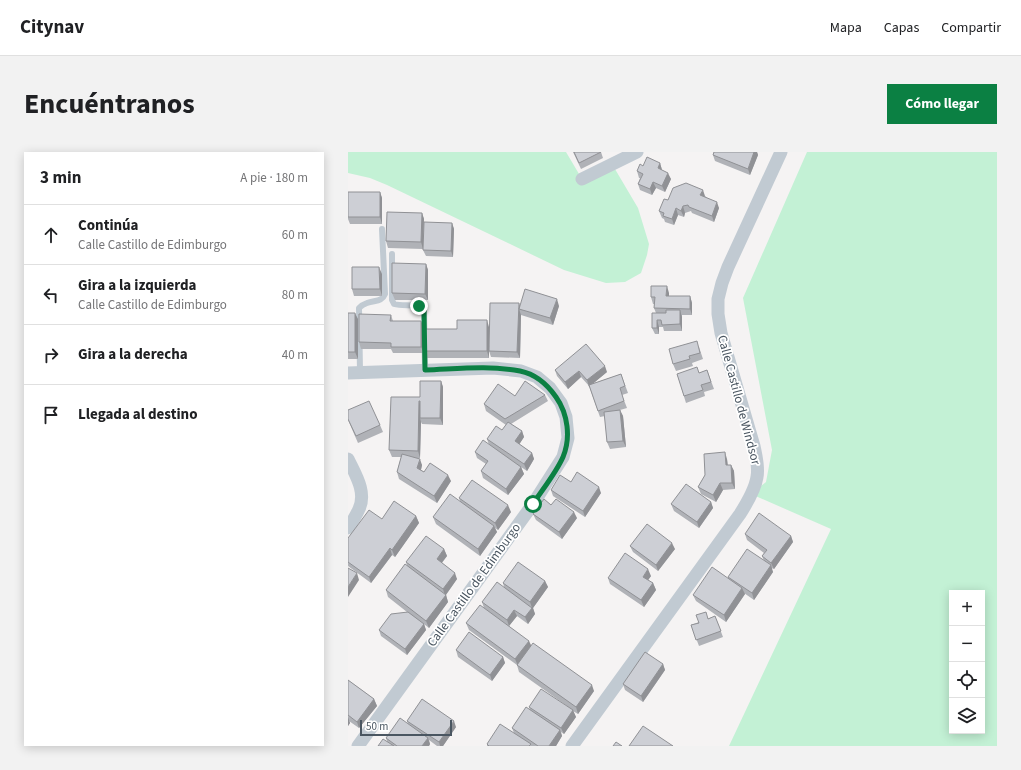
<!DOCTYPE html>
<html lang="es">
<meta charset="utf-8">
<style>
:root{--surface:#fff;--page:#f2f2f2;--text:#202124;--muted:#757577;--line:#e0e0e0;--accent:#0b8043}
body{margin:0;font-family:"Source Sans 3",sans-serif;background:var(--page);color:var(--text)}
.controls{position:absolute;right:12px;bottom:12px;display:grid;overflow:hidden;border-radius:0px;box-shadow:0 2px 10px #0003}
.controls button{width:36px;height:36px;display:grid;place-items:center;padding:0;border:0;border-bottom:1px solid var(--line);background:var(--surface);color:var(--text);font:20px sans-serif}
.scale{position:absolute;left:12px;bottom:10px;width:92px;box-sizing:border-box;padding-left:4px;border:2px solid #4a5661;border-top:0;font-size:11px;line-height:14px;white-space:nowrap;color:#4a5661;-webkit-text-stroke:3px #fff;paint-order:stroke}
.stop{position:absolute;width:12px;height:12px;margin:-9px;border:3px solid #0b8043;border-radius:50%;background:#fff}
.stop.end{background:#0b8043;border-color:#fff;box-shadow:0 1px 4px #0008}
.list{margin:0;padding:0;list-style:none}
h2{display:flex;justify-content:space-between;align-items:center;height:52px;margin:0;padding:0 16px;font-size:17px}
h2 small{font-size:13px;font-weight:400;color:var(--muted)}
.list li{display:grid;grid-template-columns:26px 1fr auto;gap:12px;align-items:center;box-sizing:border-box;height:60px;padding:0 16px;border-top:1px solid var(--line)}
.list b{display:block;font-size:15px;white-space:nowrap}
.list p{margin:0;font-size:13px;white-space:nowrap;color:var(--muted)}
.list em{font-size:13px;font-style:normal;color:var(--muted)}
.icon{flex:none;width:22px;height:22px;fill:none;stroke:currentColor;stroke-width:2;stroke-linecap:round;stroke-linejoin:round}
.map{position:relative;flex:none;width:649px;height:594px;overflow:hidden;border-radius:0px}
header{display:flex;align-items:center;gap:24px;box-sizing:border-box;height:56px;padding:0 20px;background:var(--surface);border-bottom:1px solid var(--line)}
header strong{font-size:19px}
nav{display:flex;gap:22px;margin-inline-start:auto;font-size:14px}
.intro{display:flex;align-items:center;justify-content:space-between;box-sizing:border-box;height:96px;padding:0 24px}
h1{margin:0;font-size:28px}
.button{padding:10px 18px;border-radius:0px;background:var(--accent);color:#fff;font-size:14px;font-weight:700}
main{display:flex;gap:24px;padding:0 24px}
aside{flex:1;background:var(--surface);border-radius:0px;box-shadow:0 2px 10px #0003}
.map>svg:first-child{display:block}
.green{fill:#c3f1d5;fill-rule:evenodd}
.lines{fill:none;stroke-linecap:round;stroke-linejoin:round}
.lane{stroke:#c1cad2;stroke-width:6}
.street{stroke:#c1cad2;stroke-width:13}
.wall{fill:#b0b2b7}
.shaded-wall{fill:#909195}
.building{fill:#cdcfd5;stroke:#909195}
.route{stroke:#0b8043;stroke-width:5}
.labels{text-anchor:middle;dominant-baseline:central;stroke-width:3.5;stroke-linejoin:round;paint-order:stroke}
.street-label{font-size:13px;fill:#4a5661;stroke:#fff}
</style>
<header>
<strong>Citynav</strong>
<nav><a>Mapa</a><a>Capas</a><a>Compartir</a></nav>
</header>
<div class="intro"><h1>Encuéntranos</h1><a class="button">Cómo llegar</a></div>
<main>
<aside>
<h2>3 min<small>A pie · 180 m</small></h2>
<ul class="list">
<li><svg class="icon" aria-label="ahead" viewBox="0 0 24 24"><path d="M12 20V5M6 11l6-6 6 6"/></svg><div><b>Continúa</b><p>Calle Castillo de Edimburgo</p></div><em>60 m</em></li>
<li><svg class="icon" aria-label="left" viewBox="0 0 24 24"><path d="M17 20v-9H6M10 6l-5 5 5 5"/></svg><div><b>Gira a la izquierda</b><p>Calle Castillo de Edimburgo</p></div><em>80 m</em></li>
<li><svg class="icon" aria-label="right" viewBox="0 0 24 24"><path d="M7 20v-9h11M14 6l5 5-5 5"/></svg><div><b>Gira a la derecha</b></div><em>40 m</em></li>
<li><svg class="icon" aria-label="arrive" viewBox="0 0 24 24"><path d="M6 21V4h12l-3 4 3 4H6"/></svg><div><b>Llegada al destino</b></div></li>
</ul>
</aside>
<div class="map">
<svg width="649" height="594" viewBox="0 0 649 594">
<rect width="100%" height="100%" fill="#f5f3f3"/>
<path class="green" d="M 0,0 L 218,0 L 234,27 L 264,12 L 290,56 L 301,92 L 299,103 L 293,121 L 277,130 L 258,131 L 216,118 L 39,33 L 22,26 L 0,21 Z
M 459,0 L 649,0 L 649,594 L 381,594 L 483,377 L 403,342 L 418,330 L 424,298 L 395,146 ZM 604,441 L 634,441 L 634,579 L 604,579 Z"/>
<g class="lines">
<path class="lane" d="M 44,102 L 44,148 L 46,152 C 56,155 67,151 76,157 L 77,218
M 12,220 L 11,156 C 13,154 16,152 19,151 C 27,148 34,150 37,142 L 34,77"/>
<path class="street" d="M 234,27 L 289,0
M 0,221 L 145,216 L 173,219 L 189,225 L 202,236 L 213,251 L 218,265 L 220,286 L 215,305 L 185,352 L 10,594
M 0,307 C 7,322 19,340 11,357 C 8,364 4,370 0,376
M 224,594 L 392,362 C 399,351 407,338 409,325 C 411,315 408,304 406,294 L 373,181 L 370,162 L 370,147 L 374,131 L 380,115 L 433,0"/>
</g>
<path class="wall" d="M 225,0 L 253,0 L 255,6 L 233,17 Z
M 366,0 L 409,0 L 410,3 L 402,23 L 367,9 L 365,3 Z
M 312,11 L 314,18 L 323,27 L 317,40 L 308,36 L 304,43 L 292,38 L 290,32 L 292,26 L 291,26 L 289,19 L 295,14 Z
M 0,40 L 32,40 L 34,46 L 34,72 L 2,72 L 0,67 Z
M 357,44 L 371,56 L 366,70 L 344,61 L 343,59 L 337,61 L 336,65 L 330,63 L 326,73 L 317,70 L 316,67 L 314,66 L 311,59 L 320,48 Z
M 74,61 L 76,67 L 75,97 L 40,96 L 38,89 Z
M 104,71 L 106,77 L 105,105 L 78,104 L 75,98 Z
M 78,112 L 80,118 L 80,148 L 47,148 L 44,141 Z
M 34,122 L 34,144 L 6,144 L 4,137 Z
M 321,141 L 321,144 L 342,144 L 344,151 L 344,163 L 334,163 L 334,179 L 316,179 L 315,175 L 311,175 L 311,182 L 307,182 L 304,176 L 308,161 L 306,156 L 306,152 L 305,152 L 303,145 Z
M 172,154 L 211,154 L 205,173 L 173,163 L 172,206 L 143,205 L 141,199 L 141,206 L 79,206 L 77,199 L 109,177 L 141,175 L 141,194 Z
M 0,161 L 10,167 L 10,207 L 0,207 Z
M 43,163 L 45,169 L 76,175 L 76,201 L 45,201 L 43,197 L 13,197 L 11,190 Z
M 351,195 L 355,207 L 344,211 L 345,214 L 328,219 L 325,212 Z
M 207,218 L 259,220 L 244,232 L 273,222 L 280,241 L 274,243 L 279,256 L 272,258 L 275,264 L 278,295 L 262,297 L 259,290 L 257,264 L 252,265 L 241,234 L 233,225 L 220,237 L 209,224 Z
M 359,218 L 366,237 L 356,240 L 357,244 L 338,251 L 329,222 L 351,221 Z
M 93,229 L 95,235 L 95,273 L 74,272 L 73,270 L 72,306 L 68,306 L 74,313 L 73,318 L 76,320 L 103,329 L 89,351 L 51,327 L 49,320 L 53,305 L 44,305 L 41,298 L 72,245 Z
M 197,243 L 200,249 L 163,272 L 174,279 L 176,285 L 171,292 L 184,301 L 186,307 L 179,319 L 173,315 L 176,322 L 160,343 L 135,326 L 133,319 L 138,312 L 129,306 L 127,300 L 141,293 L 139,287 L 154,278 L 158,273 L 138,259 L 136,252 L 167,244 Z
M 0,258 L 32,273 L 35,280 L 10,291 L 0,268 Z
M 379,307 L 380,313 L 383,313 L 386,319 L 387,337 L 375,338 L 368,350 L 353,342 L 350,335 L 357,323 Z
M 223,330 L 253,341 L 237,365 L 205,344 L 203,338 Z
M 111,346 L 163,360 L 150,378 L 147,376 L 149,380 L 132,404 L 88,372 L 85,365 L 112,349 Z
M 363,350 L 365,356 L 351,376 L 326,359 L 323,352 Z
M 185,362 L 229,366 L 214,387 L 188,368 Z
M 68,364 L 71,371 L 47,405 L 44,403 L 23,431 L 0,414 L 0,386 L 34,367 Z
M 397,382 L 443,384 L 445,390 L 426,417 L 423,416 L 425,420 L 406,448 L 396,441 L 397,442 L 378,470 L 348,449 L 345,443 L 381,427 L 380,425 L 416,409 L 414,404 L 416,401 L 399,388 Z
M 282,394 L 327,397 L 310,419 L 285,400 Z
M 96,397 L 99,404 L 94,411 L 109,427 L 98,443 L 100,450 L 81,476 L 76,472 L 78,478 L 59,503 L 33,484 L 31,478 L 59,460 L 40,445 L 38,438 L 59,414 L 58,410 Z
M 303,424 L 300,428 L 305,431 L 308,438 L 296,455 L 262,432 L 260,426 Z
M 197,429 L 200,435 L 185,456 L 187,462 L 180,472 L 169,464 L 161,474 L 183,494 L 246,539 L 230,562 L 225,559 L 228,565 L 216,582 L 213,580 L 214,584 L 208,594 L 139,594 L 139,592 L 166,581 L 164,576 L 182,558 L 181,555 L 219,554 L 171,520 L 169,513 L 121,478 L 118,471 L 136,456 L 134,450 L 156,435 L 155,431 Z
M 367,464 L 375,485 L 351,494 L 343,473 Z
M 108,498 L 155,505 L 157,511 L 144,529 L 110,505 Z
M 315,512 L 317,518 L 295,550 L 277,538 L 275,532 Z
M 0,528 L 26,547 L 29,554 L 11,576 L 1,569 L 2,571 L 0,574 Z
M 59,569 L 108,575 L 95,594 L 89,594 L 81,588 L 82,592 L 81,594 L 30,594 L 39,589 L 38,586 L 60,572 Z"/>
<path class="shaded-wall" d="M 406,0 L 409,0 L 410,3 L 402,23 L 400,17 Z
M 312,11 L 314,18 L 312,23 L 310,16 Z
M 320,21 L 323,27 L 317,40 L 314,34 Z
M 305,30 L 308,36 L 304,43 L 302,37 Z
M 355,38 L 357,44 L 355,49 L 352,43 Z
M 32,40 L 34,46 L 34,72 L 32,65 Z
M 369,50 L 371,56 L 366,70 L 364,64 Z
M 335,54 L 337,61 L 336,65 L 333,59 Z
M 328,56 L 330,63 L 326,73 L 324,67 Z
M 74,61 L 76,67 L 75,97 L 73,90 Z
M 104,71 L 106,77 L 105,105 L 103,99 Z
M 78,112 L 80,118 L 80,148 L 77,142 Z
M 31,115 L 34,122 L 34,144 L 32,137 Z
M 319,134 L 321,141 L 321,150 L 318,144 Z
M 342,144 L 344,151 L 344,163 L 342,157 Z
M 209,147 L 211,154 L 205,173 L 202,166 Z
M 171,151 L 173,157 L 171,157 L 173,163 L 172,206 L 169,200 Z
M 332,158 L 334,165 L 334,179 L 332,172 Z
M 7,161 L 10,167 L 10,207 L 7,200 Z
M 139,168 L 141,175 L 141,206 L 139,199 Z
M 309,168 L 311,175 L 311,182 L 309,176 Z
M 73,169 L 76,175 L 76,201 L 73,195 Z
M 257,214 L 259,220 L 241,235 L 239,228 Z
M 231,219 L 233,225 L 220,237 L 217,230 Z
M 93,229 L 95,235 L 95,273 L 92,266 Z
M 71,249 L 73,256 L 72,266 L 73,270 L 72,306 L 70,299 Z
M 272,258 L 275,264 L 278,295 L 275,289 Z
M 174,279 L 176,285 L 169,296 L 167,289 Z
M 377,300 L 379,307 L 380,320 L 378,313 Z
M 184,301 L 186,307 L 179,319 L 176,312 Z
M 72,307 L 74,313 L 72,322 L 69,316 Z
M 383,313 L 386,319 L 387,337 L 384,331 Z
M 173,315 L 176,322 L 160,343 L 158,337 Z
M 100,323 L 103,329 L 89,351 L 86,344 Z
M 372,331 L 375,338 L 368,350 L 365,343 Z
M 251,335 L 253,341 L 237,365 L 235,359 Z
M 363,350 L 365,356 L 351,376 L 349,370 Z
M 160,353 L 163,360 L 150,378 L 147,371 Z
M 226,360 L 229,366 L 214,387 L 211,380 Z
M 68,364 L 71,371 L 47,405 L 44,398 Z
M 146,374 L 149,380 L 132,404 L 130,397 Z
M 443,384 L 445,390 L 426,417 L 423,411 Z
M 324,391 L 327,397 L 310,419 L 308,413 Z
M 42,396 L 44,403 L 23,431 L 21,425 Z
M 96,397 L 99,404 L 91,414 L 89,407 Z
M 423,413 L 425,420 L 406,448 L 404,441 Z
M 300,417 L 303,424 L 298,431 L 295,425 Z
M 9,421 L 11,428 L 0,445 L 0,435 Z
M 107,421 L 109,427 L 97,444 L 95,437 Z
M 197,429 L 200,435 L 185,456 L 187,462 L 180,472 L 177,465 L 184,456 L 182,450 Z
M 305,431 L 308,438 L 296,455 L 293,448 Z
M 394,436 L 397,442 L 378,470 L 376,463 Z
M 98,443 L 100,450 L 81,476 L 78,469 Z
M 166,458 L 169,464 L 161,474 L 159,468 Z
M 76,472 L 78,478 L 59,503 L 57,497 Z
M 181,489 L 184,495 L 170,514 L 167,507 Z
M 155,505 L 157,511 L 144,529 L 142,523 Z
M 315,512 L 317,518 L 295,550 L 293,544 Z
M 244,533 L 246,539 L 230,562 L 228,555 Z
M 26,547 L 29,554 L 11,576 L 9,570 Z
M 225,558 L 228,565 L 216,582 L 213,576 Z
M 0,565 L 2,571 L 0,574 Z
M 106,569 L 108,575 L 95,594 L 92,594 L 91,590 Z
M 212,578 L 214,584 L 208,594 L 201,594 Z
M 80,586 L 82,592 L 81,594 L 74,594 Z"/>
<path class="building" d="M 226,0 L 253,0 L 231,11 Z
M 366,0 L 406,0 L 400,17 L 365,3 Z
M 299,5 L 312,11 L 310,16 L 320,21 L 314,34 L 305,30 L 302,37 L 290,32 L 295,22 L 289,19 L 292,12 L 295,14 Z
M 338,31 L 355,38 L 352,43 L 369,50 L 364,64 L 341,55 L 340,53 L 335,54 L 333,59 L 328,56 L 324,67 L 315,64 L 316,61 L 311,59 L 316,47 L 320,48 L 325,36 Z
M 0,40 L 32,40 L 32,65 L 0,65 Z
M 39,60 L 74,61 L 73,90 L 38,89 Z
M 76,70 L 104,71 L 103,99 L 75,98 Z
M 44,111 L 78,112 L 77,142 L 44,141 Z
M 4,115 L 31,115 L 32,137 L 4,137 Z
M 303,134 L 319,134 L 318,144 L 342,144 L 342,157 L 306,156 L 307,145 L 303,145 Z
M 177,137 L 209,147 L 202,166 L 171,157 Z
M 142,151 L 171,151 L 169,200 L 141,199 Z
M 318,158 L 332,158 L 332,172 L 314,173 L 313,168 L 309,168 L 309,176 L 304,176 L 304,161 L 318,161 Z
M 0,161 L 7,161 L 7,200 L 0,200 Z
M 11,162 L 43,163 L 42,169 L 73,169 L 73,195 L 43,195 L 43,191 L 11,190 Z
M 109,168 L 139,168 L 139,199 L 77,199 L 77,177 L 109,177 Z
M 349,189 L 352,201 L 341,204 L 342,207 L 325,212 L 321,197 Z
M 238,192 L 257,214 L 239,228 L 231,219 L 217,230 L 207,218 Z
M 349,215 L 351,221 L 359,218 L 363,230 L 353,233 L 355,238 L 336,244 L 329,222 Z
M 273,222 L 277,234 L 272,236 L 276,249 L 250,259 L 241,233 Z
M 72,229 L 93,229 L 92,266 L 72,266 L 72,249 L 71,249 L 70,299 L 41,298 L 43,245 L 72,245 Z
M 177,229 L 197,243 L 157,267 L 136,252 L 150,232 L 167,244 Z
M 21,249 L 32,273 L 8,284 L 0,267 L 0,258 Z
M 272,258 L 275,289 L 259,290 L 256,260 Z
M 160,270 L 174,279 L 167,289 L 184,301 L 176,312 L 139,287 L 148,274 L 154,278 Z
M 135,288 L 173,315 L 158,337 L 133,319 L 140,309 L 127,300 Z
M 377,300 L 378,313 L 383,313 L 384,331 L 372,331 L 365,343 L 350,335 L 357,323 L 356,302 Z
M 54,302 L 72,307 L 69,316 L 76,320 L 82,311 L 100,323 L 86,344 L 49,320 Z
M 229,320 L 251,335 L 235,359 L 203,338 L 212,323 L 223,330 Z
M 124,328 L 160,353 L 147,371 L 111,346 Z
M 338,332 L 363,350 L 349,370 L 323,352 Z
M 102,342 L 146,374 L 130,397 L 85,365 Z
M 196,347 L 203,353 L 208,347 L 226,360 L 211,380 L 185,362 Z
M 46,349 L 68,364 L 44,398 L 42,396 L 21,425 L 0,410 L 0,386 L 21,358 L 34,367 Z
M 411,361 L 443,384 L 423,411 L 414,404 L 419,398 L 397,382 Z
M 299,372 L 324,391 L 308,413 L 282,394 Z
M 78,384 L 96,397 L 89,407 L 107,421 L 95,437 L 58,410 Z
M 399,397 L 423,413 L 404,441 L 380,425 Z
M 277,401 L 300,417 L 295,425 L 305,431 L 293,448 L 260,426 Z
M 170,410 L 197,429 L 182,450 L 155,431 Z
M 57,412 L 98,443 L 78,469 L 38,438 Z
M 364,415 L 394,436 L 376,463 L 345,443 Z
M 0,416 L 9,421 L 0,435 Z
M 149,430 L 184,456 L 177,465 L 166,458 L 159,468 L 134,450 Z
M 132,453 L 181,489 L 167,507 L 118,471 Z
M 60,460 L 76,472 L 57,497 L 31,478 L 43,462 Z
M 358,460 L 360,467 L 367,464 L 373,479 L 348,488 L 343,473 L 351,471 L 348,463 Z
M 121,480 L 155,505 L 142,523 L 108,498 Z
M 185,491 L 244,533 L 228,555 L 169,513 Z
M 297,500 L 315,512 L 293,544 L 275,532 Z
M 0,528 L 26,547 L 9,570 L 0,563 Z
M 193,537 L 225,558 L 213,576 L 181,555 Z
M 74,547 L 106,569 L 91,590 L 59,569 Z
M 178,555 L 212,578 L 201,594 L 190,594 L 164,576 Z
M 52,566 L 80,586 L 74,594 L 49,594 L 38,586 Z
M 152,572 L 183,592 L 181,594 L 141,594 L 139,592 Z
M 295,574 L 325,594 L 281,594 Z
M 35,587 L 46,594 L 30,594 Z
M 268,590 L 274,594 L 265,594 Z"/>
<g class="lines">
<path class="route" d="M 71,154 L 76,157 L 77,218 C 108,217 141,213 172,219 C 187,222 199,232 208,245 C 220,262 223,286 215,305 C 208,321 194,338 185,352"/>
</g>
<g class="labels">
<g class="street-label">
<text transform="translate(391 248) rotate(75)">Calle Castillo de Windsor</text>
<text transform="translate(126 433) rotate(-54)">Calle Castillo de Edimburgo</text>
</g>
</g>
</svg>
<div class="controls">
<button>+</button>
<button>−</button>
<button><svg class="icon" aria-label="locate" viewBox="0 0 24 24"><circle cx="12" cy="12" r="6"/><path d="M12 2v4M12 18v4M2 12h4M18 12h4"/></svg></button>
<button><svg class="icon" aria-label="layers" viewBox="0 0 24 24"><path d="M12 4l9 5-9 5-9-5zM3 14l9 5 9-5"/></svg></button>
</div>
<div class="scale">50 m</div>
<div class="stop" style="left:185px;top:352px"></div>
<div class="stop end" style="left:71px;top:154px"></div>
</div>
</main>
